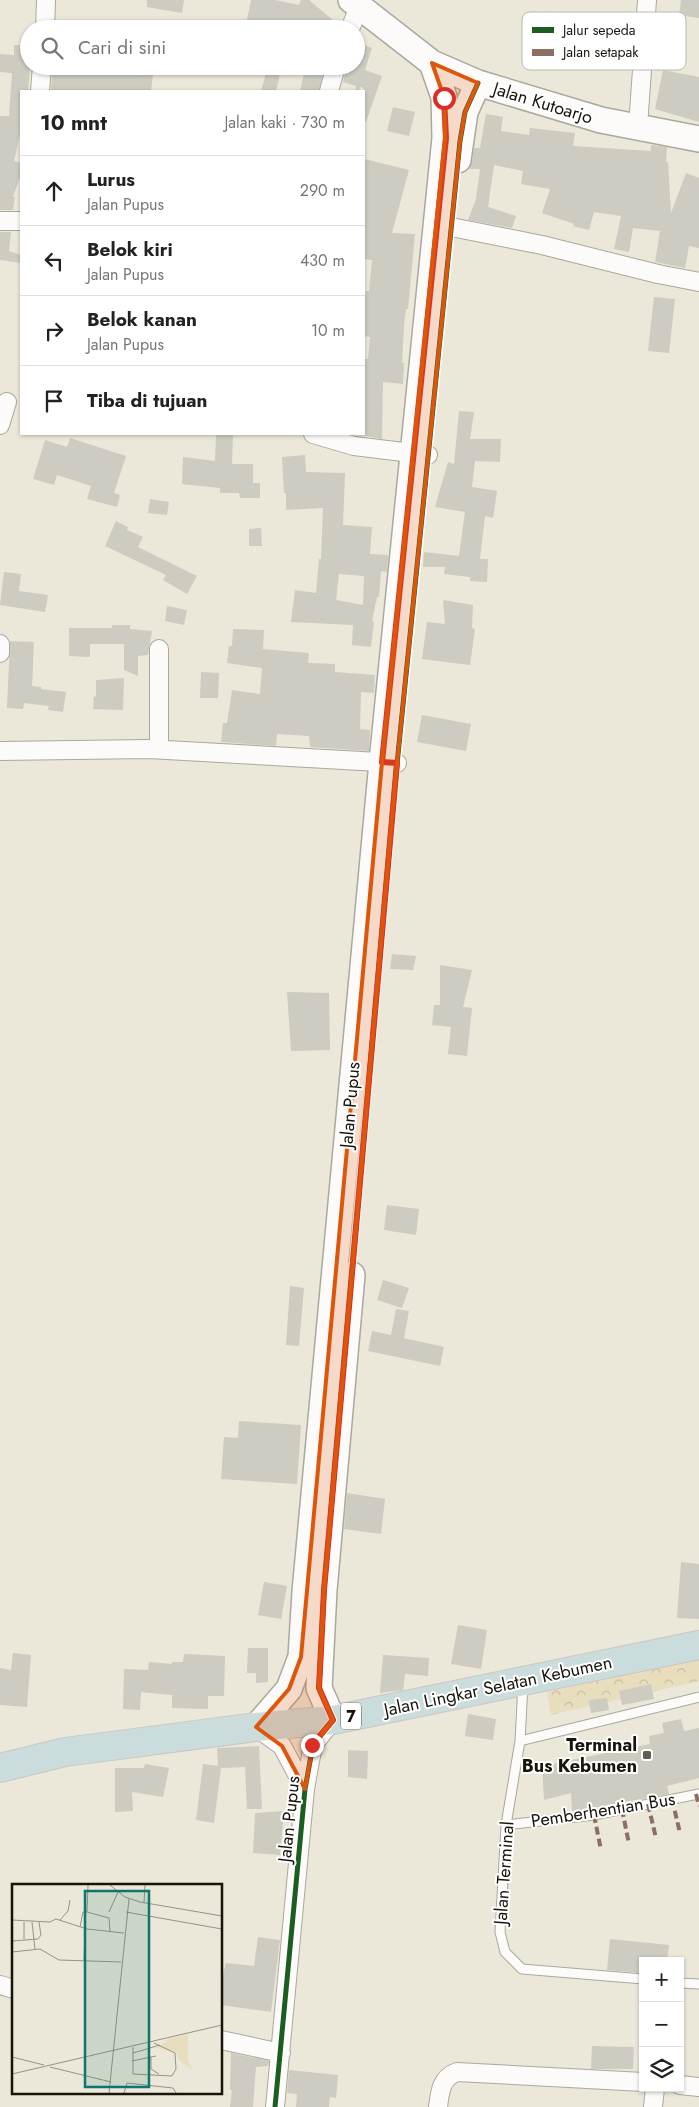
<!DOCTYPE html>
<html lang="id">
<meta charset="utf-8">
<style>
:root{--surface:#fff;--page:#f6f6f6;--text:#222;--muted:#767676;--line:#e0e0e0}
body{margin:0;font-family:Jost,sans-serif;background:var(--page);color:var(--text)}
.controls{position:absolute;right:15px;bottom:15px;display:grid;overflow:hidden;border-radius:0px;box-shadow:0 1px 4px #0004}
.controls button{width:45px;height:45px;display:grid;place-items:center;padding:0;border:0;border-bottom:1px solid var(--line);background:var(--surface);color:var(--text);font:25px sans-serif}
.stop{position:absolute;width:15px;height:15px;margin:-11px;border:4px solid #d93025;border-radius:50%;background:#fff}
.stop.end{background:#d93025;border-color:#fff;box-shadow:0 1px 5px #0008}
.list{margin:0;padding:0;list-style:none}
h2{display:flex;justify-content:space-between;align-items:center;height:65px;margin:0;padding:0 20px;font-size:21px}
h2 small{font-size:16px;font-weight:400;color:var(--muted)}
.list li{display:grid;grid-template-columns:32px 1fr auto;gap:15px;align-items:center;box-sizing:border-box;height:70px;padding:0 20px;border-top:1px solid var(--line)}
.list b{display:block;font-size:19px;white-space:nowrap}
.list p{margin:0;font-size:16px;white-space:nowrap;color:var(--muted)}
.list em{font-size:16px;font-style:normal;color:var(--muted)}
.icon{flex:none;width:28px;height:28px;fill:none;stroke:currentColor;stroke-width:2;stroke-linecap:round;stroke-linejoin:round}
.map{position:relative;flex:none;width:699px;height:2107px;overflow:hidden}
.search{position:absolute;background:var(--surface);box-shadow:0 1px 4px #0004;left:20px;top:20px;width:345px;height:55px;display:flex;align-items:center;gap:12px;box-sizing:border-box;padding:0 18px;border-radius:28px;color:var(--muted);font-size:19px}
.panel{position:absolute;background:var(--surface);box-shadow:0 1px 4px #0004;left:20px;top:90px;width:345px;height:345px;border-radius:0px}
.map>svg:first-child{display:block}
.park{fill:url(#park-crowns)}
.building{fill:#cecbc0;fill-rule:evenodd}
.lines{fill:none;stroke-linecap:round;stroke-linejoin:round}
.lane-casing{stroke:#aba89d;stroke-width:11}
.street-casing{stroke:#aba89d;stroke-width:20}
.secondary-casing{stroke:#aba89d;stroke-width:28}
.highway-casing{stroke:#c9c7c1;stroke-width:30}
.lane{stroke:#fcfbf9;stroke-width:9}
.street{stroke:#fcfbf9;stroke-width:18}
.secondary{stroke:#fcfbf9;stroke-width:25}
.highway{stroke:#cbdcdd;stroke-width:28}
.quiet{stroke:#8d6e63;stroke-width:4;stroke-dasharray:8 4;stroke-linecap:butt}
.cycleway-casing{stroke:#fff;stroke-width:8}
.cycleway{stroke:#1b5e20;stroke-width:5}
.route{stroke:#d93025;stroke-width:6}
.marked{fill:#de560c;fill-opacity:0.2;stroke:#de560c;stroke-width:4;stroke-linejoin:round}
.poi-dot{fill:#615e53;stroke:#fff;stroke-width:2}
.labels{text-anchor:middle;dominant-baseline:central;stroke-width:4;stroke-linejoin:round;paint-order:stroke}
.shield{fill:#fff;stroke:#5d5a54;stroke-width:1}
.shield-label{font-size:16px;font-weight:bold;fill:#17140b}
.street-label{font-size:18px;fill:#17140b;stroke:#fff}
.poi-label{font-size:18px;font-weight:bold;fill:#17140b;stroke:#fff;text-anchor:end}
.inset-road{fill:none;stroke:#969387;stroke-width:1}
.view{fill:#0f766e;fill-opacity:0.15;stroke:#0f766e;stroke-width:2.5}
.inset-edge{fill:none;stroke:#17140b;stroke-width:2.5}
.key{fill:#fff;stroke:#b9b8b6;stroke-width:1}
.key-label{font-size:14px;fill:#17140b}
</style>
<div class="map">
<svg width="699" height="2107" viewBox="0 0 699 2107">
<defs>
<pattern id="park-crowns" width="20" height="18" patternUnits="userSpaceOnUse" patternTransform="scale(1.25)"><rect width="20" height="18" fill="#e8debe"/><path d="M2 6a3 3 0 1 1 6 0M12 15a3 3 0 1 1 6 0" fill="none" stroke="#c6bea2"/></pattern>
</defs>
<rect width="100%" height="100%" fill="#ebe7d9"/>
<path class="park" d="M 699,1658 L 699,1681 L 551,1715 L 547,1692 Z"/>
<path class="building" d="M 147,0 L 184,0 L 182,13 L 147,7 Z
M 251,0 L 275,0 L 299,5 L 301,0 L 309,0 L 340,26 L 340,29 L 245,29 Z
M 681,0 L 699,0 L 699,18 L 679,15 Z
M 356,42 L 372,48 L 365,70 L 382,76 L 366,122 L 364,122 L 364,88 L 360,87 L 359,90 L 356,90 L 356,86 L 343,82 L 346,66 L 356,66 Z
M 14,45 L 29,46 L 30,66 L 28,91 L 21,91 L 21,130 L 14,161 L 21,163 L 21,174 L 13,197 L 15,197 L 13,210 L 0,210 L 0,116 L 9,116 L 12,73 L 0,72 L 0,54 L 14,55 Z
M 53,66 L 83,66 L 119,75 L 119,71 L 153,75 L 151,91 L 51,90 Z
M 268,66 L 282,66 L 276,91 L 261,91 Z
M 303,66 L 325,66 L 319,91 L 300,91 L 305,69 L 303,69 Z
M 663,70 L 699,77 L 699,122 L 655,109 Z
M 393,107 L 415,112 L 409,136 L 387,131 Z
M 486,114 L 503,117 L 501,131 L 529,135 L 530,128 L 575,133 L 573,146 L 651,151 L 651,145 L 667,147 L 666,162 L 668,162 L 671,213 L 686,173 L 699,178 L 699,248 L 689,246 L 685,268 L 655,262 L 660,231 L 633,228 L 629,252 L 614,249 L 621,216 L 594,212 L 589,230 L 573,226 L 574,224 L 542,213 L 550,189 L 521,184 L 523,171 L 494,165 L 488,207 L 516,216 L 512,228 L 468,220 L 476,199 L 480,169 L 469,169 L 472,162 L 474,148 L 480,148 Z
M 364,159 L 409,170 L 392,233 L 415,234 L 408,309 L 406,309 L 404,326 L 402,363 L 404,363 L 403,384 L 383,382 L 382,439 L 364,436 L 364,359 L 368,359 L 370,337 L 364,336 L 364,308 L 366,291 L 369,291 L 372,260 L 364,259 Z
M 0,232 L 11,232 L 9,251 L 21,255 L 21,263 L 0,260 Z
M 654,297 L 675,299 L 669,353 L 648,351 Z
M 459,411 L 474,412 L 470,439 L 501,439 L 500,462 L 475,461 L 472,487 L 497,491 L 493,518 L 485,516 L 480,559 L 488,559 L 487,582 L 470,581 L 470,577 L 444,574 L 445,567 L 423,567 L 424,552 L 459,556 L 465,512 L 435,507 L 448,462 L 454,464 Z
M 216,434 L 233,435 L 232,464 L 253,464 L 253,483 L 260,483 L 260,498 L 240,498 L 239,493 L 220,493 L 220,488 L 182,484 L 183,457 L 215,461 Z
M 70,438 L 126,456 L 114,493 L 120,495 L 117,507 L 87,499 L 91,486 L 73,480 L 57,475 L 54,485 L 33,479 L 45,440 L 67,447 Z
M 305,455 L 306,472 L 345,473 L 343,525 L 372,527 L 370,554 L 388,555 L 387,572 L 381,571 L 379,597 L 377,597 L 372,621 L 374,622 L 371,647 L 352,645 L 353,625 L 291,622 L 295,590 L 316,593 L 319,559 L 321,559 L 323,508 L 286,510 L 286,493 L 284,493 L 282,457 ZM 339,574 L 364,576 L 363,605 L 336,600 Z
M 150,499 L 169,502 L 167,515 L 148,513 Z
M 116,521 L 128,527 L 127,530 L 143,537 L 138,547 L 197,576 L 187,594 L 163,580 L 166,575 L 105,546 Z
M 261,528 L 262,546 L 249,546 L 249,529 Z
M 4,572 L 21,574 L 19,591 L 48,595 L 45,612 L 0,605 Z
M 443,600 L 473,605 L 472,628 L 475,629 L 470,665 L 422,659 L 427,622 L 445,624 Z
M 167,606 L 187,610 L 184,625 L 165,621 Z
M 112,625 L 130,625 L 130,629 L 152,631 L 148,655 L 138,656 L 138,676 L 124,670 L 124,644 L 90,644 L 90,657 L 69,656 L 69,628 L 112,628 Z
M 233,629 L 264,630 L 263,649 L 309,653 L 308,663 L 335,664 L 335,672 L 375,675 L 374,693 L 361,692 L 360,729 L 370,730 L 369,751 L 310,747 L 309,736 L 277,734 L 276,746 L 221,742 L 223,723 L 227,723 L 232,690 L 260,694 L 262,668 L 227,663 L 229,646 L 232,646 Z
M 10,641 L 34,642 L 32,686 L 41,687 L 41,689 L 66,692 L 63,712 L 48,710 L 49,706 L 24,703 L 23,709 L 7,708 Z
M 201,672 L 219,673 L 218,698 L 200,698 Z
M 124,678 L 123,710 L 93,709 L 94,696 L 96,697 L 96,680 Z
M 422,715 L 471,724 L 466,751 L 417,742 Z
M 392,954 L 416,956 L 413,970 L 390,969 Z
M 440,965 L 472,970 L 463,1007 L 472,1008 L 467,1056 L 448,1054 L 451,1027 L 432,1025 L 434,1005 L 440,1005 Z
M 287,992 L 329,993 L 330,1050 L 291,1051 Z
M 387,1205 L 419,1209 L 416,1235 L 384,1230 Z
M 383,1280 L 409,1288 L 402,1308 L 377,1300 Z
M 290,1286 L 304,1288 L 299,1346 L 286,1345 Z
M 396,1309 L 409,1311 L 404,1338 L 444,1347 L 440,1366 L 368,1351 L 372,1331 L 391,1335 Z
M 239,1421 L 301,1425 L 297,1484 L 221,1479 L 224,1437 L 238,1438 Z
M 347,1493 L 385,1499 L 381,1534 L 344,1529 Z
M 681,1562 L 699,1564 L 699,1619 L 677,1618 Z
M 264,1582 L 287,1586 L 281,1619 L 258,1615 Z
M 458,1625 L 487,1630 L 481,1669 L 451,1664 Z
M 248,1648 L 268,1648 L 268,1682 L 256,1683 L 256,1673 L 247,1673 Z
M 13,1653 L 31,1655 L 27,1707 L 0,1705 L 0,1668 L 11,1670 Z
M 184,1654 L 225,1656 L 224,1696 L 208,1696 L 208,1709 L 172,1708 L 172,1695 L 141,1692 L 140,1710 L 123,1709 L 124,1669 L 148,1670 L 149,1662 L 172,1664 L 172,1662 L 183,1662 Z
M 383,1655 L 429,1658 L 428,1676 L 405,1674 L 403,1690 L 380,1693 Z
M 651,1684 L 654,1699 L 622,1705 L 619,1691 Z
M 607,1698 L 609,1710 L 591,1713 L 589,1700 Z
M 468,1714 L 496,1719 L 493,1740 L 465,1736 Z
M 681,1719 L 684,1731 L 699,1728 L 699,1778 L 667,1786 L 669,1794 L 576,1811 L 572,1811 L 571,1793 L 544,1800 L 542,1766 L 650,1744 L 649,1736 L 664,1733 L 662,1723 Z
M 259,1746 L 262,1809 L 247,1809 L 245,1767 L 221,1768 L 214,1823 L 196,1820 L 203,1764 L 218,1766 L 217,1748 Z
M 348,1750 L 368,1751 L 367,1779 L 348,1777 Z
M 145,1764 L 169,1768 L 163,1797 L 132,1792 L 133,1811 L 115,1812 L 115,1768 L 144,1768 Z
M 284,1811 L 280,1855 L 253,1853 L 255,1813 Z
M 258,1937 L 280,1940 L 271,2012 L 221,2005 L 221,1981 L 226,1963 L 254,1966 Z
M 610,1939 L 669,1945 L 667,1961 L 643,1961 L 643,1973 L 607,1970 Z
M 592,2046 L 634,2047 L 633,2069 L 591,2069 Z
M 231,2053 L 269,2061 L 268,2066 L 256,2067 L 253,2107 L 230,2107 L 232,2090 L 230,2090 Z
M 289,2070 L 338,2075 L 336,2098 L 330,2097 L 329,2107 L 296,2107 L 297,2094 L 287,2093 Z"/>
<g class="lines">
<defs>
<path id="lane" d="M 523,1684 L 520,1741 L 506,1825 L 500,1932 L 505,1952 L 522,1969 L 643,1979
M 520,1741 L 699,1697
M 506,1825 L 594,1815 L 699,1794
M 680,1983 L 699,1984"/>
<path id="street" d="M 45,29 L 46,0
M 350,29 L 359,7
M 40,91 L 42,66
M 329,91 L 336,66
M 638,126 L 647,0
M 0,221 L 21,221
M 451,227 L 542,245 L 658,274 L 699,282
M 0,425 L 7,402
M 313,434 L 354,446 L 428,455
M 0,644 L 0,653
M 159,649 L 159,749
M 0,751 L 149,749 L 397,763
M 256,1727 L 282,1746 L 305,1789
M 0,1985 L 14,1989
M 221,2040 L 281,2053
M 680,2085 L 699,2087
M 275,2107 L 305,1789 L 313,1745 L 333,1720
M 438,2107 C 440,2091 441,2078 457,2072 L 643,2082
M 653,2107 L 655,2088"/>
<path id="secondary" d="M 351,0 L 432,63 L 478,83 L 601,120 L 699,139
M 458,160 L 465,112 L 478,83
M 333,1720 L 319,1688 L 324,1590 L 352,1275
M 256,1727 L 289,1689 L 301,1657 L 305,1592 L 382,762 L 445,138 L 444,97 L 432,63"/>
<path id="highway" d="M 0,1768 L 65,1752 L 256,1727 L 333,1720 L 699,1645"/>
</defs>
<use href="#lane" class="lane-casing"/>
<use href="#street" class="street-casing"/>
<use href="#secondary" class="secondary-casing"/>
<use href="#highway" class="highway-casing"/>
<use href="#lane" class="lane"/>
<use href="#street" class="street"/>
<use href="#secondary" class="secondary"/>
<use href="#highway" class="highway"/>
<path class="quiet" d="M 696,1794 L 699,1806
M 672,1799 L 680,1833
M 648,1804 L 656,1838
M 622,1809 L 629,1844
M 594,1815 L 601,1850"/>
<defs>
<path id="cycleway" d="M 275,2107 L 305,1789 L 313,1745 L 333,1720 L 319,1688 L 324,1590 L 395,784 L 460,141 L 465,112 L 478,83"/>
</defs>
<use href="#cycleway" class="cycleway-casing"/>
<use href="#cycleway" class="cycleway"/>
</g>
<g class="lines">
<path class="route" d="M 312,1745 L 333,1720 L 319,1688 L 324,1590 L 397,763 L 382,762 L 446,138 L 444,98"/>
</g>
<path class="marked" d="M 432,63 L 478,83 L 465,112 L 460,141 L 395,784 L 324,1590 L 319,1688 L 333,1720 L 313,1745 L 305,1789 L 282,1746 L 256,1727 L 289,1689 L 301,1657 L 382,762 L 445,138 L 444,97 Z"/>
<rect class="poi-dot" x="642" y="1750" width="10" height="10" rx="2.5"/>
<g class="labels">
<rect class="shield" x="341" y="1702.5" width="20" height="27" rx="4"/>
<g class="shield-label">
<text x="351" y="1716">7</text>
</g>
<g class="street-label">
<text transform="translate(543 103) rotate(17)">Jalan Kutoarjo</text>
<text transform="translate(350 1105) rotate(-85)">Jalan Pupus</text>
<text transform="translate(498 1686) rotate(-12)">Jalan Lingkar Selatan Kebumen</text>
<text transform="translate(603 1810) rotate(-9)">Pemberhentian Bus</text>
<text transform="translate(289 1819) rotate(-84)">Jalan Pupus</text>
<text transform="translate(504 1873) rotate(-86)">Jalan Terminal</text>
</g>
<g class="poi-label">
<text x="637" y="1745">Terminal<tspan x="637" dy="21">Bus Kebumen</tspan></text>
</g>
</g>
<g transform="translate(12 1884)">
<rect width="210" height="210" fill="#ebe7d9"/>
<path d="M 176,150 L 176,175 L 180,186 L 167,176 L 164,168 L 145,164 L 157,155 Z" fill="#e8debe"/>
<path class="inset-road" d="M 98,1 L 113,13 L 128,18 L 210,32M 132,19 L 133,1M 75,28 L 97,34 L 98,47M 97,28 L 106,8M 114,28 L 210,45M 0,36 L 38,38 L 44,35 L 75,45 L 112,49M 48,36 L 56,27 L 58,16M 20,38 L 23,65M 68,43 L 71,28 L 75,28 L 76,1M 12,55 L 12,38M 0,57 L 26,55 L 29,51 L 27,38M 0,68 L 28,65 L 47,76 L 109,78M 72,77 L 73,45M 121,163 L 121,190 L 160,192 L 164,185 L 163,169 L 142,159M 121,169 L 148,161M 0,173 L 32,181M 139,173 L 139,185 L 147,190M 120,177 L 144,172M 38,183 L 99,198M 0,190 L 210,141M 97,209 L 117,15M 112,209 L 115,199 L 161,204 L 164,209"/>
<path class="view" d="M 73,7 L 137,7 L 137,203 L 73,203 Z"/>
<rect width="210" height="210" class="inset-edge"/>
</g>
<rect x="522" y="12" width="164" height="58" rx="8" class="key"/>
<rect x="532" y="27" width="22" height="6" fill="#1b5e20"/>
<rect x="532" y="49" width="22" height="7" fill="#8d6e63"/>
<g class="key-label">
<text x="563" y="35">Jalur sepeda</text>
<text x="563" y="57">Jalan setapak</text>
</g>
</svg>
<div class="controls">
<button>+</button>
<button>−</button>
<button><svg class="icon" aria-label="layers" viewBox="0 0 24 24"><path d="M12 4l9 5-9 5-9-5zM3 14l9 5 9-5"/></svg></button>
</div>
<div class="stop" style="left:444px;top:98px"></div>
<div class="stop end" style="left:312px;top:1745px"></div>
<div class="search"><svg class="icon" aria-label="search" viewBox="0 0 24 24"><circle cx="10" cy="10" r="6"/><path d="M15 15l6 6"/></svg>Cari di sini</div>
<section class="panel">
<h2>10 mnt<small>Jalan kaki · 730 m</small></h2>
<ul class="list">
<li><svg class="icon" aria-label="ahead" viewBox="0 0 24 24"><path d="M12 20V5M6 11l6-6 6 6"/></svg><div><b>Lurus</b><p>Jalan Pupus</p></div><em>290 m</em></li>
<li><svg class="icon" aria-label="left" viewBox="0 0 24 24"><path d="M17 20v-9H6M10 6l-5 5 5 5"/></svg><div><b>Belok kiri</b><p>Jalan Pupus</p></div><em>430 m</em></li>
<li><svg class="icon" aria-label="right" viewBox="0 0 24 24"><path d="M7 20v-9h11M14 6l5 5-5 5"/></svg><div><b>Belok kanan</b><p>Jalan Pupus</p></div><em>10 m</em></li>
<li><svg class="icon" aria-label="arrive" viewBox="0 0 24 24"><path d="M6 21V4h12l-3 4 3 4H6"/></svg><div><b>Tiba di tujuan</b></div></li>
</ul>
</section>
</div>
